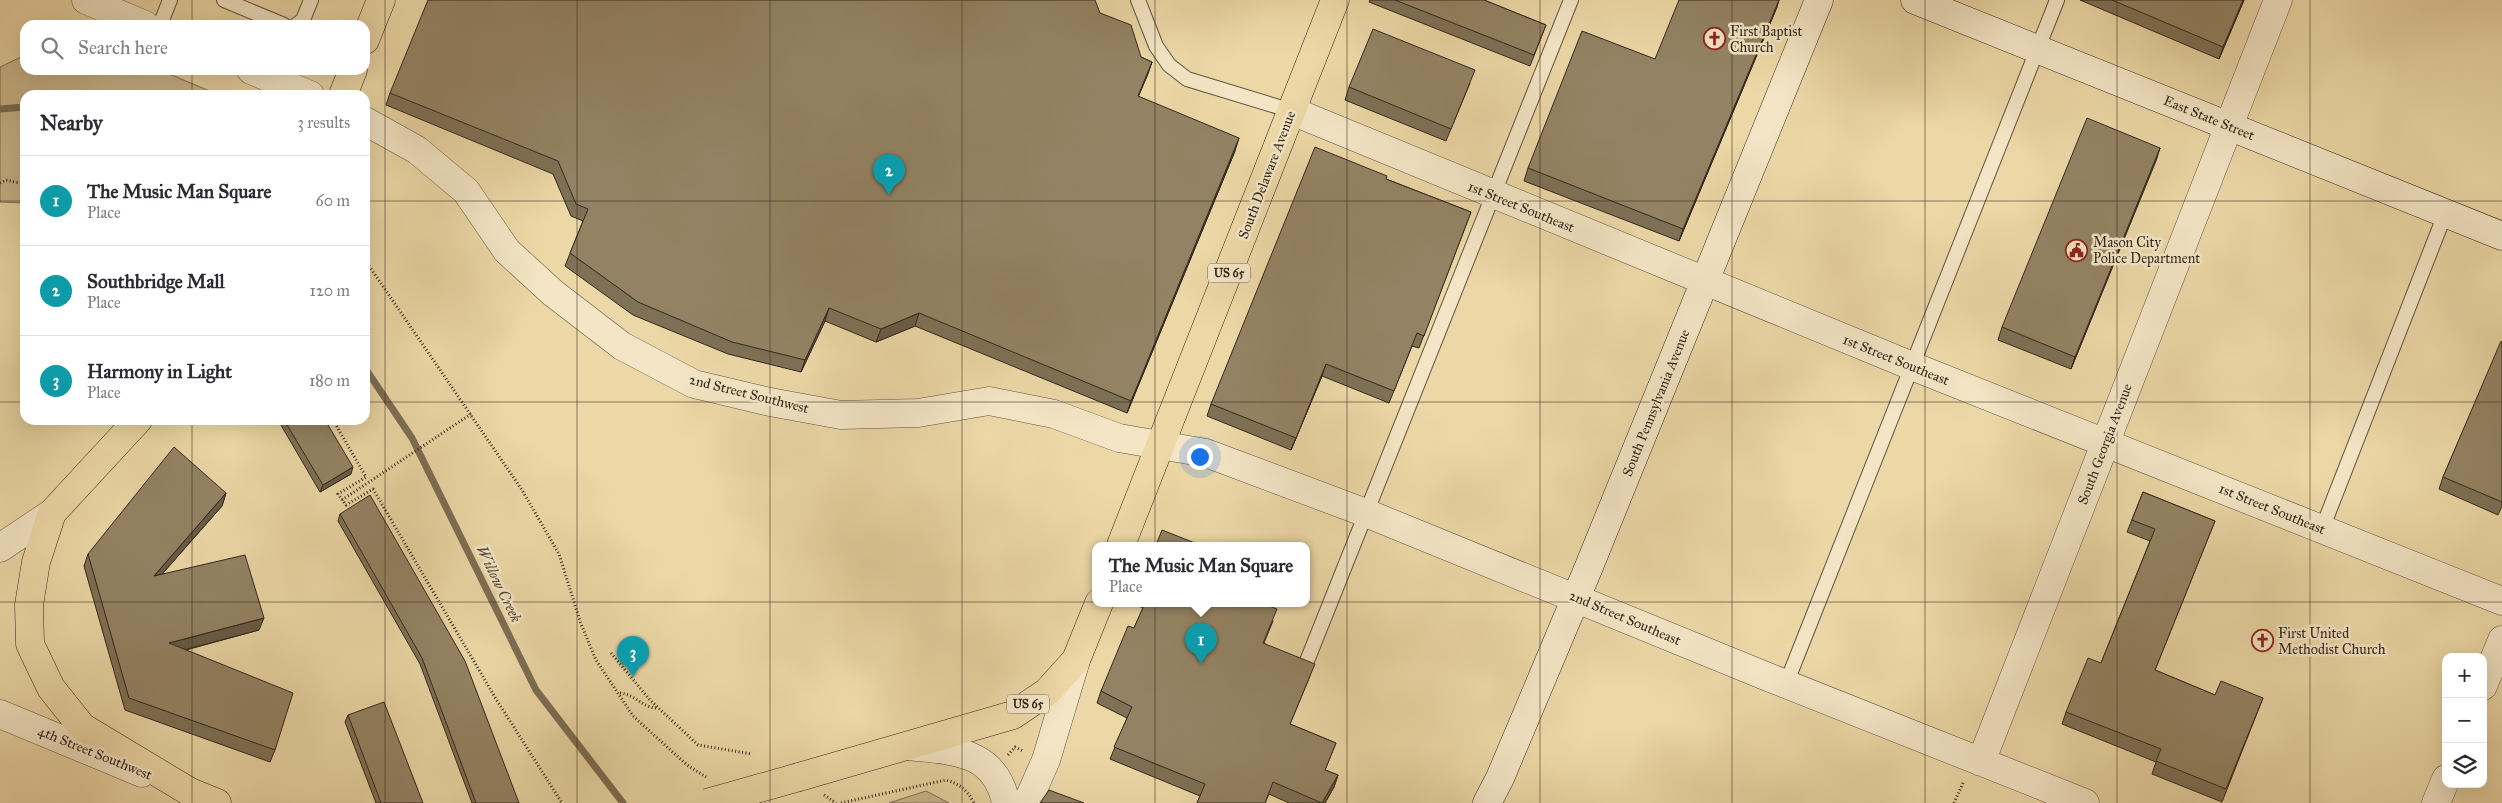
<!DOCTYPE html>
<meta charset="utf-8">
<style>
:root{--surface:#fff;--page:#f2f2f3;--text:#2b2b33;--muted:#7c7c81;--line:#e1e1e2;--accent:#8f2418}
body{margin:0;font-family:"IM FELL Great Primer",serif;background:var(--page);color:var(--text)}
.controls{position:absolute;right:15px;bottom:15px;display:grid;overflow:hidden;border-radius:10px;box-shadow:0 5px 20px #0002}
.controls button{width:45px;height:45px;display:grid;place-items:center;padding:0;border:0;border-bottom:1px solid var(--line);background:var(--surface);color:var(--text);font:25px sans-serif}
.you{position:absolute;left:1199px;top:456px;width:18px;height:18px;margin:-12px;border:4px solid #fff;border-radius:50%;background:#1a73e8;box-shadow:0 0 0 8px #1a73e833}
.badge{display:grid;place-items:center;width:32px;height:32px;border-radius:50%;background:var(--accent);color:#fff;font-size:16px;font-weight:700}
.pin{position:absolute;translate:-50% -41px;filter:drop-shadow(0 1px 2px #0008)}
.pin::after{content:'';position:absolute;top:26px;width:18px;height:15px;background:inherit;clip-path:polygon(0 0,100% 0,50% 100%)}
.popup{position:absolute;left:1092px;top:542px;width:218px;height:65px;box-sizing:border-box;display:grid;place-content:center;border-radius:10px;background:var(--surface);filter:drop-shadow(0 1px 4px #0005);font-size:16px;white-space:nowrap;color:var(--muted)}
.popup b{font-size:19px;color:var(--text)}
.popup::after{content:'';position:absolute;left:50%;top:100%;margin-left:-10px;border:10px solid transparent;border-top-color:var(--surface)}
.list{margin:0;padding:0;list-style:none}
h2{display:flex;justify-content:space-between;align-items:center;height:65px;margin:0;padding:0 20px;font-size:21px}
h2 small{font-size:16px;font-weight:400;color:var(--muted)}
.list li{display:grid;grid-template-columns:32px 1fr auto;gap:15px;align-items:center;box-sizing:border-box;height:90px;padding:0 20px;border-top:1px solid var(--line)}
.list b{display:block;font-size:19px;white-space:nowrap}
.list p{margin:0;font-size:16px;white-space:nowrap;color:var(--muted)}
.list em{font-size:16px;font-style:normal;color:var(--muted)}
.icon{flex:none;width:28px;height:28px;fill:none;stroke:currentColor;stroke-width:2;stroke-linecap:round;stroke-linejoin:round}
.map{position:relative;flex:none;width:2502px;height:803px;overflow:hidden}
.search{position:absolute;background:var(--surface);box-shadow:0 5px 20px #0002;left:20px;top:20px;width:350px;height:55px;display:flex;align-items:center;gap:12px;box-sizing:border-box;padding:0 18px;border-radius:15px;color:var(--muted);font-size:19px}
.panel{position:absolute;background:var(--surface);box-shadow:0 5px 20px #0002;left:20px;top:90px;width:350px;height:335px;border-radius:15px}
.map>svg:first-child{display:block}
.green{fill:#cdb98f;stroke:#807056}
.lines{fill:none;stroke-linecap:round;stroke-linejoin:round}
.stream{stroke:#7c6e53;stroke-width:7}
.lane-casing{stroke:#61543e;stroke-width:16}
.street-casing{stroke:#61543e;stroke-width:29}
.secondary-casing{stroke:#33281c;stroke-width:29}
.primary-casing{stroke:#33281c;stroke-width:29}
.path{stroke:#33281c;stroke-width:3;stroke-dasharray:1 2.5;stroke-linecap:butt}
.lane{stroke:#f3e5c5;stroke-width:14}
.street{stroke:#f3e5c5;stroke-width:28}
.secondary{stroke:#f3e5c5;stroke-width:28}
.primary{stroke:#ecd7a6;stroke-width:28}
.primary-bridge-casing{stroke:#33281c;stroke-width:29;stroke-linecap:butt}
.primary-bridge{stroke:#ecd7a6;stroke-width:28}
.wall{fill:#7e7156;stroke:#33281c}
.shaded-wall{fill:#675c46;stroke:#33281c}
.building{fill:#938364;stroke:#33281c}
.grid{fill:none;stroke:#33281c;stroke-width:1;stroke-opacity:0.55}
.labels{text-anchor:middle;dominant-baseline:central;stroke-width:5;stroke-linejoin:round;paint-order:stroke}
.shield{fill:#f3e5c5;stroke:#6d614f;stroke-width:1}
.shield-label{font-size:12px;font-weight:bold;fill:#33281c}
.poi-label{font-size:14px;fill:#33281c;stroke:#f3e5c5;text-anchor:start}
.street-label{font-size:14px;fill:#33281c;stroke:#f3e5c5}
.water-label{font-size:15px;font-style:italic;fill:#584b37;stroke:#f3e5c5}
</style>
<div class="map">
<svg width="2502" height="803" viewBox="0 0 2502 803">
<rect width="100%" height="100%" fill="#ecd7a6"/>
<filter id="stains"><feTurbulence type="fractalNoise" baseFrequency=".004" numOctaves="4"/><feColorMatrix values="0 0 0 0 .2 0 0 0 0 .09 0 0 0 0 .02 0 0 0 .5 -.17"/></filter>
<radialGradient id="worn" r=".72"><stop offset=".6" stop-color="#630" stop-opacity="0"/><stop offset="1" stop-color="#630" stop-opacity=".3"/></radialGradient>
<path class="green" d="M 25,55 L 25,70 L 160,70 L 219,95 L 25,95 L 25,203 L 0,202 L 0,67 Z
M 926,791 L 949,803 L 889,803 Z"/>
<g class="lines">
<path class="stream" d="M 0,109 L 25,107
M 365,368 L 412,438 L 536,690 L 623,803"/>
<defs>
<path id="lane" d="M 224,0 L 284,25
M 1138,0 L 1156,46 L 1169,65 L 1187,79 L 1292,111
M 160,25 L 170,0
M 296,25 L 303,20 L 311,0
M 2322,529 L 2445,214
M 1307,661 L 1571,0
M 1786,684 L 2057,0"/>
<path id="street" d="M 86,0 L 145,25
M 251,70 L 310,95
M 1292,111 L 1912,366 L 2502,601
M 365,121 L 417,150 L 466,191 L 507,251 L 553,293 L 622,346 L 694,384 L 770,402 L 841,415 L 918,413 L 989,401 L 1054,414 L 1119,438 L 1206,453 L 1366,513 L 1768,677 L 2085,803
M 0,548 L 52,513
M 2483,686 L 2502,640
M 0,714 L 142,773
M 909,746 C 954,751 995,750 1006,803
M 1981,762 L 2278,0
M 1027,803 L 1046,760 L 1076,660
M 2436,803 L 2446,779"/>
<path id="secondary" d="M 1915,0 L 2502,236
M 1487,803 L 1500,778 L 1588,569 L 1819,0"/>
<path id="primary" d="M 365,40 L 381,0
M 343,95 L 353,70
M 138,420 L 52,513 L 36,562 L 29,605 L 30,644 L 51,688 L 82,727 L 190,792 L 217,803
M 1121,545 L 1335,0
M 799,777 L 1013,715 L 1047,692 L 1076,660 L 1099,603"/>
</defs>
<use href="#lane" class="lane-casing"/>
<use href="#street" class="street-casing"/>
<use href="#secondary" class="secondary-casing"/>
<use href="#primary" class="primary-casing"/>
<path class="path" d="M 0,183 L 6,180 L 25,184
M 365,260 L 522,490 L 559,554 L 581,624 L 596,660 L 633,716 L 687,765 L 706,777
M 333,420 L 366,477 L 338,494 L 346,505 L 373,489 L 496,699 L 562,803
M 342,500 L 471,414
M 611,653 L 650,700 L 698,745 L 752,754
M 620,693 C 637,695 642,708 658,708
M 1008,755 L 1015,747 L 1023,751
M 824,795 L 836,803
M 841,803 L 946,780 C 960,784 967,790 974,803
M 1954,803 L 1964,781"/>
<use href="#lane" class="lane"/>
<use href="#street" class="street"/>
<use href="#secondary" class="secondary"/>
<use href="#primary" class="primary"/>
<defs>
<path id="primary-bridge" d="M 707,803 L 799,777"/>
</defs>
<use href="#primary-bridge" class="primary-bridge-casing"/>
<use href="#primary-bridge" class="primary-bridge"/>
</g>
<path class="wall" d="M 1370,0 L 1484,0 L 1546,25 L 1530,66 L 1369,2 Z
M 2080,0 L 2244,0 L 2219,59 Z
M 1777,7 L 1679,241 L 1524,181 L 1528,168 L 1655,59 Z
M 1100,13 L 1141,57 L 1152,62 L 1138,97 L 1235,151 L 1127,413 L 915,326 L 876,342 L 825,321 L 801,372 L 728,354 L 633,315 L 565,266 L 583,221 L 571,216 L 553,174 L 386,105 L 390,93 Z
M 1470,83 L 1446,141 L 1345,100 L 1349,87 Z
M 2160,148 L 2071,369 L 1998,340 L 2002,327 Z
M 1386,179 L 1471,212 L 1419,348 L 1412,346 L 1389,403 L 1322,376 L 1291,450 L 1207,416 L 1211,404 Z
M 2502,342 L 2502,506 L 2498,515 L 2439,489 L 2443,477 Z
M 278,420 L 325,420 L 351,474 L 320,492 Z
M 2143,492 L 2215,521 L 2155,670 L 2215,695 L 2263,698 L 2222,802 L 2152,774 L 2156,762 L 2062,724 L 2066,712 L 2101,663 L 2150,541 L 2127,532 Z
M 226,493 L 222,506 L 162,574 L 259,630 L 186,650 L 275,750 L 270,762 L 125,710 L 84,566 L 88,554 Z
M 340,514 L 519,803 L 472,803 L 420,664 L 338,521 Z
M 1133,603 L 1262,603 L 1273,621 L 1264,643 L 1310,676 L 1290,724 L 1336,743 L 1325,770 L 1338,775 L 1334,787 L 1325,803 L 1289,803 L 1269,794 L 1265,803 L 1197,803 L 1200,796 L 1110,759 L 1127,718 L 1097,703 L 1101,691 L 1134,628 L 1143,608 Z
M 348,715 L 423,803 L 376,803 L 345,722 Z"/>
<path class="shaded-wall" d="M 1779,0 L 1777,7 L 1679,241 L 1683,229 Z
M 2243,0 L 2244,0 L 2219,59 L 2223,47 Z
M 1152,62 L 1148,74 L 1133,109 L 1138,96 Z
M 1239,138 L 1235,151 L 1127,413 L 1131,401 Z
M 2160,148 L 2156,161 L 2071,369 L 2075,357 Z
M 829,308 L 825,321 L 801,372 L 805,360 Z
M 919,313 L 915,326 L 876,342 L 881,329 Z
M 1326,364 L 1322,376 L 1291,450 L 1296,438 Z
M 353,467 L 351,474 L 320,492 L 323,485 Z
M 226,493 L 222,506 L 150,588 L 154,576 Z
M 264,618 L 259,630 L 165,655 L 169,643 Z
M 1338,775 L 1334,787 L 1325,803 L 1322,803 Z"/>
<path class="building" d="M 428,0 L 1095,0 L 1100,13 L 1131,25 L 1141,57 L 1152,62 L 1138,96 L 1239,138 L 1131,401 L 919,313 L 881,329 L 829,308 L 805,360 L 732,342 L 638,302 L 570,253 L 588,209 L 576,204 L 558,161 L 390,93 Z
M 1395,0 L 1484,0 L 1546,25 L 1534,55 Z
M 1679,0 L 1779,0 L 1683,229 L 1528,168 L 1582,31 L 1655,59 Z
M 2112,0 L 2243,0 L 2223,47 Z
M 1373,29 L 1475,70 L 1451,129 L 1349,87 Z
M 2087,118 L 2160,148 L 2075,357 L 2002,327 Z
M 1315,147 L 1387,176 L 1386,179 L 1471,212 L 1424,336 L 1417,333 L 1394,391 L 1326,364 L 1296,438 L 1211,404 Z
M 2501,341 L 2502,342 L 2502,502 L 2443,477 Z
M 284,420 L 325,420 L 353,467 L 323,485 Z
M 174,447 L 226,493 L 154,576 L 245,555 L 264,618 L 169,643 L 293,693 L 275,750 L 129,698 L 88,554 Z
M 2143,492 L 2215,521 L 2155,670 L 2215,695 L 2221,681 L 2263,698 L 2226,789 L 2156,761 L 2161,749 L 2066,712 L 2088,658 L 2101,663 L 2155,529 L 2132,520 Z
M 370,495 L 465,661 L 519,803 L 476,803 L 422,658 L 340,514 Z
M 1162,530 L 1200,545 L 1156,545 Z
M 1145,603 L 1262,603 L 1277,609 L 1263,643 L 1315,664 L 1290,724 L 1336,743 L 1325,770 L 1338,775 L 1322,803 L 1273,782 L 1265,803 L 1197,803 L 1205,784 L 1114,747 L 1132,707 L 1101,691 L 1128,626 L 1134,628 Z
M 384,702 L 423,803 L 381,803 L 348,715 Z
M 1049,790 L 1084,803 L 1040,803 Z"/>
<path class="grid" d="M 192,0 L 192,25M 385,0 L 385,803M 577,0 L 577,803M 770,0 L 770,803M 962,0 L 962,803M 1155,0 L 1155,803M 1347,0 L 1347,803M 1540,0 L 1540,803M 1732,0 L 1732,803M 1925,0 L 1925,803M 2117,0 L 2117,803M 2310,0 L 2310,803M 192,70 L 192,95M 0,201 L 25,201M 365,201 L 2502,201M 0,402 L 25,402M 365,402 L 2502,402M 192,420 L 192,803M 0,602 L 2502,602"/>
<defs>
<symbol id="church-ring" viewBox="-11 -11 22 22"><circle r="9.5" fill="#f3e5c5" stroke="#8f2418" stroke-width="1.5"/><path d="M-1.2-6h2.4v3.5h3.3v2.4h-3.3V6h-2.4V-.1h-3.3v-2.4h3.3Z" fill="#8f2418"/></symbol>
<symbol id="civic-ring" viewBox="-11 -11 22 22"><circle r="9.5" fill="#f3e5c5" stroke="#8f2418" stroke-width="1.5"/><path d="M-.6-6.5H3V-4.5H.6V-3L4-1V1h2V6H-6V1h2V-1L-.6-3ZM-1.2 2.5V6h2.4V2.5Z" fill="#8f2418"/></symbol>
</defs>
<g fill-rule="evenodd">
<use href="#church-ring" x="1702" y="26" width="25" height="25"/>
<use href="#civic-ring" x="2064" y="238" width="25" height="25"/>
<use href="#church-ring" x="2250" y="628" width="25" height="25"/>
</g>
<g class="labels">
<g class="shield">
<rect x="1208" y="263.5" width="42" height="19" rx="4"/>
<rect x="1007" y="694.5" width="42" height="19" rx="4"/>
</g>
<g class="shield-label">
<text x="1229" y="273">US 65</text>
<text x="1028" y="704">US 65</text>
</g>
<g class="poi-label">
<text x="1730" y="31">First Baptist<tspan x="1730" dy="16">Church</tspan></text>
<text x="2093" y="242">Mason City<tspan x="2093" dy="16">Police Department</tspan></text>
<text x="2278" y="633">First United<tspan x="2278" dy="16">Methodist Church</tspan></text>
</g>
<g class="street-label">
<text transform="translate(2209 118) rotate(22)">East State Street</text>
<text transform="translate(1267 175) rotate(-69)">South Delaware Avenue</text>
<text transform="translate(1521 207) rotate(22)">1st Street Southeast</text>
<text transform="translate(1896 360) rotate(22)">1st Street Southeast</text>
<text transform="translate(749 394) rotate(14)">2nd Street Southwest</text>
<text transform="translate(1656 403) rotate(-68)">South Pennsylvania Avenue</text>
<text transform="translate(2105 444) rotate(-69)">South Georgia Avenue</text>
<text transform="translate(2272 509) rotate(22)">1st Street Southeast</text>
<text transform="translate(1625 618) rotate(23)">2nd Street Southeast</text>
<text transform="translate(95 753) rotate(22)">4th Street Southwest</text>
</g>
<g class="water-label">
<text transform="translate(499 584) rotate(64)">Willow Creek</text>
</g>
</g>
<rect width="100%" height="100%" filter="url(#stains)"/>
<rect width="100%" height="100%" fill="url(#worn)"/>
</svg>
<div class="controls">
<button>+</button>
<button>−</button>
<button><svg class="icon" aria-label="layers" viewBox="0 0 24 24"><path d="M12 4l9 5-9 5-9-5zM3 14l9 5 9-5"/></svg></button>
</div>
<div class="you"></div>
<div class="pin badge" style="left:1201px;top:664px;background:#0f9aa8">1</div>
<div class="popup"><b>The Music Man Square</b>Place</div>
<div class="pin badge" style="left:889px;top:195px;background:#0f9aa8">2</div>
<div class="pin badge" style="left:633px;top:677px;background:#0f9aa8">3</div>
<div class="search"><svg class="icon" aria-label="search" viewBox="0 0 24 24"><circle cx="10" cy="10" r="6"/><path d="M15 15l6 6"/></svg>Search here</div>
<section class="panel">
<h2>Nearby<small>3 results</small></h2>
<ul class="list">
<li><span class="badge" style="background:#0f9aa8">1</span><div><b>The Music Man Square</b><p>Place</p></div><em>60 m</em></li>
<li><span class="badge" style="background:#0f9aa8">2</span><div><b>Southbridge Mall</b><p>Place</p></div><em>120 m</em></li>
<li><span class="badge" style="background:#0f9aa8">3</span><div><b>Harmony in Light</b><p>Place</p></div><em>180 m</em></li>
</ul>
</section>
</div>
